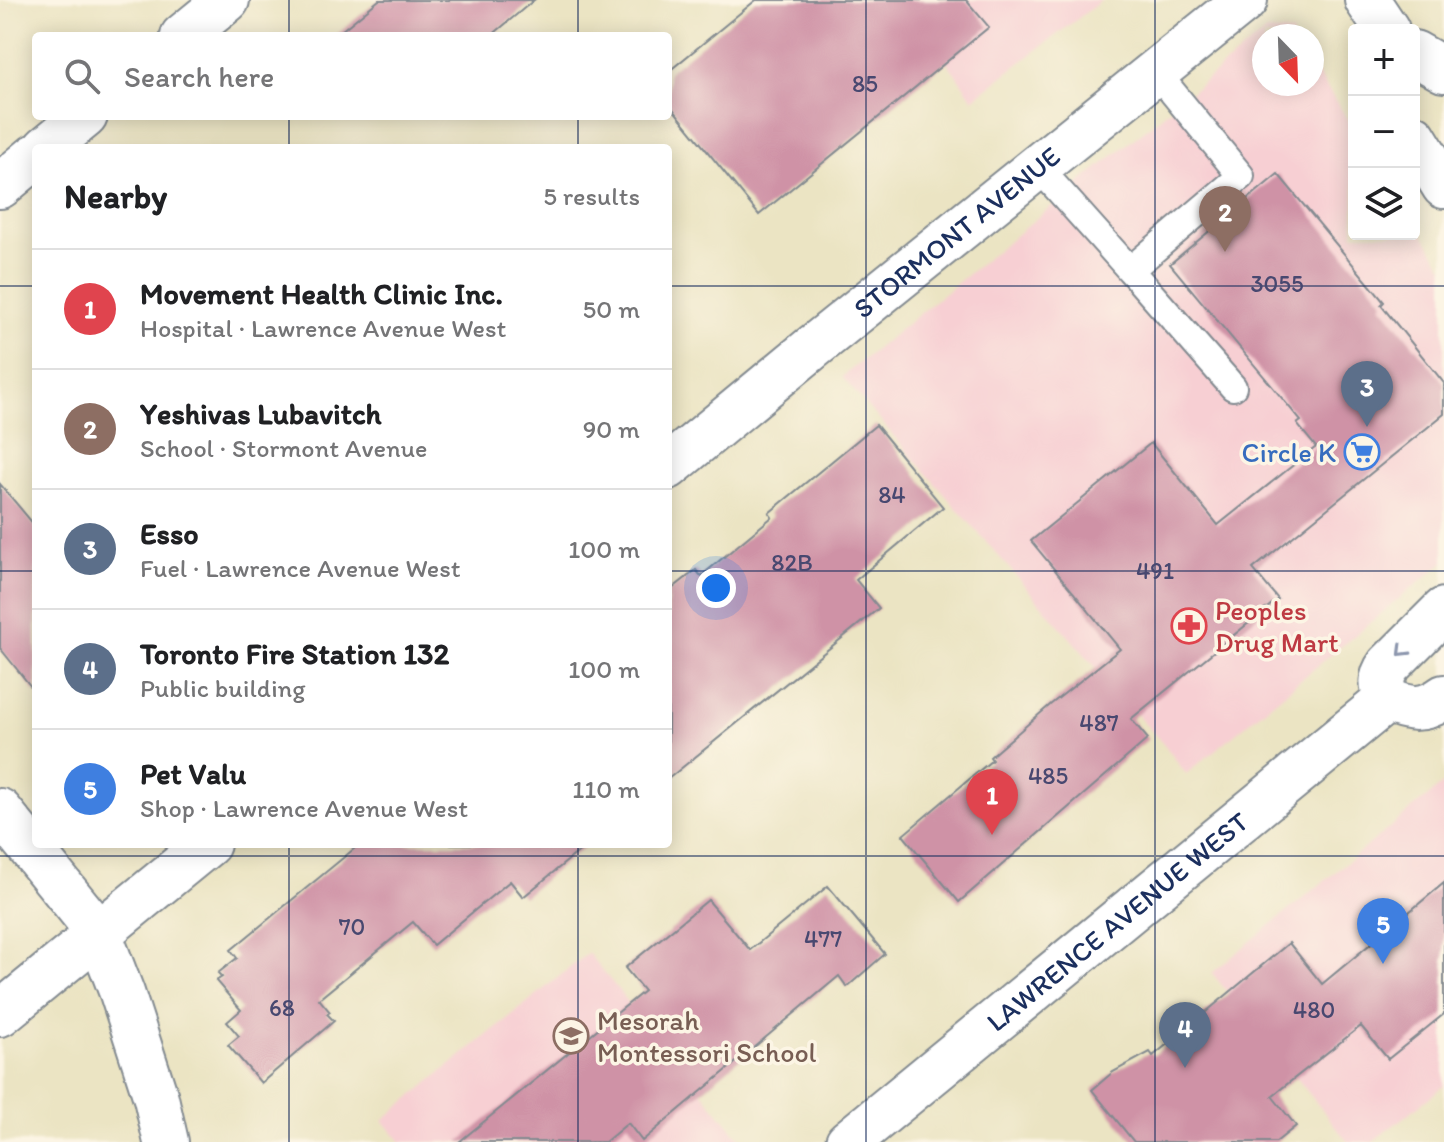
<!DOCTYPE html>
<meta charset="utf-8">
<style>
:root{--surface:#fff;--page:#f2f2f2;--text:#202124;--muted:#757577;--line:#e0e0e0;--accent:#d93025}
body{margin:0;font-family:Itim,sans-serif;background:var(--page);color:var(--text)}
.controls{position:absolute;right:24px;top:24px;display:grid;overflow:hidden;border-radius:8px;box-shadow:0 4px 20px #0003}
.controls button{width:72px;height:72px;display:grid;place-items:center;padding:0;border:0;border-bottom:2px solid var(--line);background:var(--surface);color:var(--text);font:40px sans-serif}
.compass{position:absolute;left:1252px;top:24px;width:72px;height:72px;border-radius:50%;background:var(--surface);box-shadow:0 4px 20px #0003;rotate:157deg}
.you{position:absolute;left:716px;top:588px;width:28px;height:28px;margin:-20px;border:6px solid #fff;border-radius:50%;background:#1a73e8;box-shadow:0 0 0 12px #1a73e833}
.badge{display:grid;place-items:center;width:52px;height:52px;border-radius:50%;background:var(--accent);color:#fff;font-size:26px;font-weight:700}
.pin{position:absolute;translate:-50% -66px;filter:drop-shadow(0 2px 4px #0008)}
.pin::after{content:'';position:absolute;top:42px;width:28px;height:24px;background:inherit;clip-path:polygon(0 0,100% 0,50% 100%)}
.list{margin:0;padding:0;list-style:none}
h2{display:flex;justify-content:space-between;align-items:center;height:104px;margin:0;padding:0 32px;font-size:34px}
h2 small{font-size:26px;font-weight:400;color:var(--muted)}
.list li{display:grid;grid-template-columns:52px 1fr auto;gap:24px;align-items:center;box-sizing:border-box;height:120px;padding:0 32px;border-top:2px solid var(--line)}
.list b{display:block;font-size:30px;white-space:nowrap}
.list p{margin:0;font-size:26px;white-space:nowrap;color:var(--muted)}
.list em{font-size:26px;font-style:normal;color:var(--muted)}
.icon{flex:none;width:44px;height:44px;fill:none;stroke:currentColor;stroke-width:2;stroke-linecap:round;stroke-linejoin:round}
.map{position:relative;flex:none;width:1444px;height:1142px;overflow:hidden}
.search{position:absolute;background:var(--surface);box-shadow:0 4px 20px #0003;left:32px;top:32px;width:640px;height:88px;display:flex;align-items:center;gap:20px;box-sizing:border-box;padding:0 28px;border-radius:8px;color:var(--muted);font-size:30px}
.panel{position:absolute;background:var(--surface);box-shadow:0 4px 20px #0003;left:32px;top:144px;width:640px;height:704px;border-radius:8px}
.map>svg:first-child{display:block}
.built{fill:#f7cfd3}
.building{fill:#cf92a6}
.lines{fill:none;stroke-linecap:round;stroke-linejoin:round}
.service-casing{stroke:#838a90;stroke-width:30}
.minor-casing{stroke:#838a90;stroke-width:48}
.secondary-casing{stroke:#838a90;stroke-width:48}
.service{stroke:#fff;stroke-width:26}
.minor{stroke:#fff;stroke-width:44}
.secondary{stroke:#fff;stroke-width:44}
.oneway{stroke:#8d97ae}
.grid{fill:none;stroke:#1b2f5e;stroke-width:2;stroke-opacity:0.55}
.labels{text-anchor:middle;dominant-baseline:central;stroke-width:7;stroke-linejoin:round;paint-order:stroke}
.number-label{font-size:24px;fill:#484870}
.street-label{font-size:28px;fill:#1b2f5e;stroke:#fcf5e5}
.shop-label{font-size:28px;fill:#366cbe;stroke:#fcf5e5;text-anchor:end}
.health-label{font-size:28px;fill:#be3a42;stroke:#fcf5e5;text-anchor:start}
.education-label{font-size:28px;fill:#785e54;stroke:#fcf5e5;text-anchor:start}
</style>
<div class="map">
<svg width="1444" height="1142" viewBox="0 0 1444 1142">
<rect width="100%" height="100%" fill="#fcf5e5"/>
<filter id="ink" filterUnits="userSpaceOnUse"><feTurbulence type="fractalNoise" baseFrequency=".0125" numOctaves="2"/><feDisplacementMap in="SourceGraphic" scale="16" xChannelSelector="R" yChannelSelector="G"/><feConvolveMatrix kernelMatrix="1 2 1 2 8 2 1 2 1" color-interpolation-filters="sRGB"/></filter>
<filter id="wash" filterUnits="userSpaceOnUse"><feTurbulence type="fractalNoise" baseFrequency=".006" numOctaves="4" result="noise"/><feDisplacementMap in="SourceGraphic" scale="32" xChannelSelector="R" yChannelSelector="G"/><feGaussianBlur stdDeviation="1.8" result="paint"/><feColorMatrix in="noise" values="0 0 0 0 0 0 0 0 0 0 0 0 0 0 0 0 0 1.4 0 .05"/><feComposite in="paint" operator="in"/></filter>
<g filter="url(#wash)">
<rect width="100%" height="100%" fill="#ebe4c3"/>
<path class="built" d="M 904,0 L 1102,0 L 973,99 Z
M 1266,31 L 1292,33 L 1293,36 L 1264,36 L 1264,84 L 1312,84 L 1312,65 L 1354,129 L 1354,234 L 1414,234 L 1414,221 L 1444,267 L 1444,562 L 1186,774 L 1170,752 L 842,377 Z
M 1444,783 L 1444,1086 L 1372,1142 L 1348,1142 L 1212,973 Z
M 588,953 L 743,1142 L 401,1142 L 383,1120 Z"/>
<g id="blocks">
<path class="building" d="M 379,0 L 534,0 L 491,36 L 335,36 Z
M 756,0 L 966,0 L 989,27 L 759,215 L 668,103 L 668,72 Z
M 1278,174 L 1384,302 L 1381,305 L 1444,383 L 1444,414 L 1253,569 L 1278,599 L 1131,719 L 1148,739 L 959,902 L 903,835 L 992,760 L 990,757 L 1050,705 L 1120,649 L 1031,541 L 1151,443 L 1218,525 L 1316,447 L 1297,424 L 1301,421 L 1170,264 Z
M 876,425 L 943,507 L 856,580 L 879,608 L 668,779 L 668,592 L 696,570 L 701,576 L 772,517 L 769,513 Z
M 0,484 L 36,527 L 36,693 L 0,648 Z
M 360,844 L 588,844 L 523,897 L 510,881 L 433,945 L 413,922 L 319,999 L 330,1012 L 327,1014 L 334,1021 L 261,1083 L 228,1045 L 239,1036 L 227,1022 L 241,1010 L 216,981 L 222,977 L 218,973 L 237,958 L 231,950 Z
M 1444,883 L 1444,1014 L 1388,1059 L 1361,1026 L 1272,1096 L 1296,1126 L 1276,1142 L 1134,1142 L 1092,1090 L 1113,1072 L 1150,1052 L 1153,1056 L 1289,943 L 1322,984 Z
M 828,886 L 885,954 L 847,987 L 839,976 L 642,1141 L 628,1123 L 605,1142 L 459,1142 L 644,991 L 625,968 L 708,900 L 750,950 Z"/>
</g>
</g>
<g filter="url(#ink)">
<use href="#blocks" fill-opacity="0" stroke="#838a90" stroke-width="2"/>
<g class="lines">
<defs>
<path id="service" d="M 1038,167 L 1130,270 L 1241,176 L 1156,72
M 1130,270 L 1233,387"/>
<g id="minor">
<path d="M 183,36 L 227,0"/>
<path d="M 46,148 L 85,116"/>
<path d="M 0,186 L 36,156"/>
<path id="s1" d="M 668,467 L 812,348 L 1245,0"/>
<path d="M 0,811 L 99,933 L 122,993 L 156,1098 L 166,1142"/>
<path d="M 0,1014 L 208,844"/>
</g>
<g id="secondary">
<path d="M 1367,0 L 1387,30"/>
<path d="M 1414,53 L 1444,70"/>
<path d="M 1414,137 L 1444,186"/>
<path d="M 1444,610 L 1389,665 C 1380,677 1381,686 1387,700 C 1409,710 1424,712 1444,697"/>
<path id="s2" d="M 848,1142 L 1387,700"/>
</g>
</defs>
<use href="#service" class="service-casing"/>
<use href="#minor" class="minor-casing"/>
<use href="#secondary" class="secondary-casing"/>
<use href="#service" class="service"/>
<use href="#minor" class="minor"/>
<use href="#secondary" class="secondary"/>
</g>
<defs><path id="oneway-chevron" d="M-2-3.5L2.5 0L-2 3.5" fill="none" stroke-width="1.6" stroke-linecap="round" stroke-linejoin="round" transform="scale(2)"/></defs>
<use class="oneway" href="#oneway-chevron" transform="translate(1403 651) rotate(135)"/>
</g>
<path class="grid" d="M 289,0 L 289,36M 578,0 L 578,36M 866,0 L 866,1142M 1155,0 L 1155,1142M 289,116 L 289,148M 578,116 L 578,148M 0,286 L 36,286M 668,286 L 1444,286M 0,571 L 36,571M 668,571 L 1444,571M 289,844 L 289,1142M 578,844 L 578,1142M 0,856 L 1444,856"/>
<defs>
<symbol id="supermarket-ring" viewBox="-11 -11 22 22"><circle r="9.5" fill="#fcf5e5" stroke="#3f7fe0" stroke-width="1.5"/><path d="M-6-5.5h2.5l.6 2H6L4.5 2H-2.5L-4.4-4H-6ZM-1.5 3.2a1.3 1.3 0 1 0 .1 0ZM3 3.2a1.3 1.3 0 1 0 .1 0Z" fill="#3f7fe0"/></symbol>
<symbol id="pharmacy-ring" viewBox="-11 -11 22 22"><circle r="9.5" fill="#fcf5e5" stroke="#e0444e" stroke-width="1.5"/><path d="M-2-6h4v4h4v4h-4v4h-4v-4h-4v-4h4Z" fill="#e0444e"/></symbol>
<symbol id="school-ring" viewBox="-11 -11 22 22"><circle r="9.5" fill="#fcf5e5" stroke="#8d6e63" stroke-width="1.5"/><path d="M0-5L7-2L0 1L-7-2ZM-4 1L0 2.5L4 1V4Q0 6-4 4Z" fill="#8d6e63"/></symbol>
</defs>
<g fill-rule="evenodd">
<use href="#supermarket-ring" x="1342" y="432" width="40" height="40"/>
<use href="#pharmacy-ring" x="1169" y="606" width="40" height="40"/>
<use href="#school-ring" x="551" y="1016" width="40" height="40"/>
</g>
<g class="labels">
<g class="number-label">
<text x="865" y="83">85</text>
<text x="1277" y="283">3055</text>
<text x="892" y="494">84</text>
<text x="792" y="562">82B</text>
<text x="1155" y="570">491</text>
<text x="1099" y="722">487</text>
<text x="1048" y="775">485</text>
<text x="352" y="926">70</text>
<text x="823" y="938">477</text>
<text x="282" y="1007">68</text>
<text x="1314" y="1009">480</text>
</g>
<g class="street-label">
<text stroke="none"><textPath href="#s1" startOffset="372">STORMONT AVENUE</textPath></text>
<text stroke="none"><textPath href="#s2" startOffset="348">LAWRENCE AVENUE WEST</textPath></text>
</g>
<g class="shop-label">
<text x="1336" y="452">Circle K</text>
</g>
<g class="health-label">
<text x="1215" y="610">Peoples<tspan x="1215" dy="32">Drug Mart</tspan></text>
</g>
<g class="education-label">
<text x="597" y="1020">Mesorah<tspan x="597" dy="32">Montessori School</tspan></text>
</g>
</g>
</svg>
<div class="controls">
<button>+</button>
<button>−</button>
<button><svg class="icon" aria-label="layers" viewBox="0 0 24 24"><path d="M12 4l9 5-9 5-9-5zM3 14l9 5 9-5"/></svg></button>
</div>
<svg class="compass" viewBox="-18 -18 36 36"><path d="M0-13l5 13h-10z" fill="#e53935"/><path d="M0 13l5-13h-10z" fill="#757577"/></svg>
<div class="you"></div>
<div class="pin badge" style="left:992px;top:835px;background:#e0444e">1</div>
<div class="pin badge" style="left:1225px;top:252px;background:#8d6e63">2</div>
<div class="pin badge" style="left:1367px;top:427px;background:#5c6f8a">3</div>
<div class="pin badge" style="left:1185px;top:1068px;background:#5c6f8a">4</div>
<div class="pin badge" style="left:1383px;top:964px;background:#3f7fe0">5</div>
<div class="search"><svg class="icon" aria-label="search" viewBox="0 0 24 24"><circle cx="10" cy="10" r="6"/><path d="M15 15l6 6"/></svg>Search here</div>
<section class="panel">
<h2>Nearby<small>5 results</small></h2>
<ul class="list">
<li><span class="badge" style="background:#e0444e">1</span><div><b>Movement Health Clinic Inc.</b><p>Hospital · Lawrence Avenue West</p></div><em>50 m</em></li>
<li><span class="badge" style="background:#8d6e63">2</span><div><b>Yeshivas Lubavitch</b><p>School · Stormont Avenue</p></div><em>90 m</em></li>
<li><span class="badge" style="background:#5c6f8a">3</span><div><b>Esso</b><p>Fuel · Lawrence Avenue West</p></div><em>100 m</em></li>
<li><span class="badge" style="background:#5c6f8a">4</span><div><b>Toronto Fire Station 132</b><p>Public building</p></div><em>100 m</em></li>
<li><span class="badge" style="background:#3f7fe0">5</span><div><b>Pet Valu</b><p>Shop · Lawrence Avenue West</p></div><em>110 m</em></li>
</ul>
</section>
</div>
